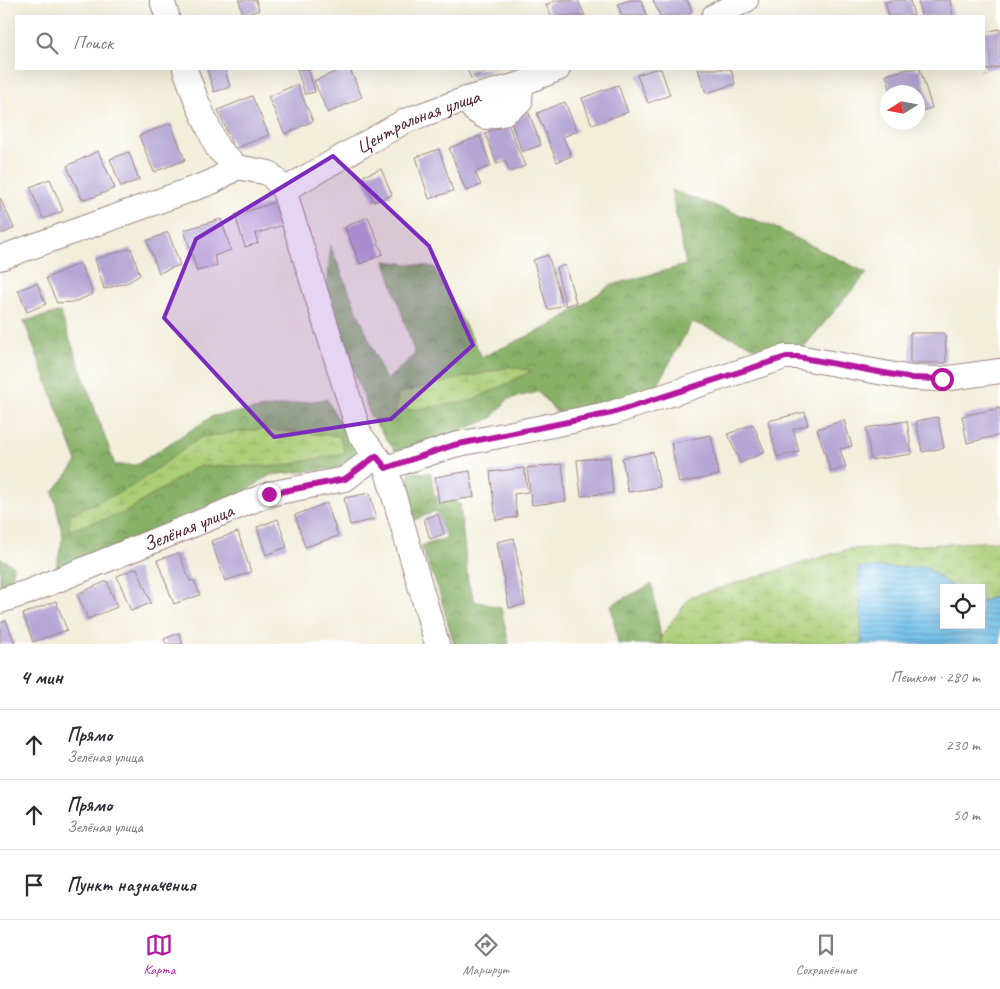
<!DOCTYPE html>
<html lang="ru">
<meta charset="utf-8">
<style>
:root{--surface:#fff;--page:#f7f7f7;--text:#2b2b33;--muted:#7c7c81;--line:#e1e1e2;--accent:#b5179e}
body{margin:0;font-family:Caveat,sans-serif;background:var(--page);color:var(--text)}
.controls{position:absolute;right:15px;bottom:15px;display:grid;overflow:hidden;border-radius:0px;box-shadow:0 5px 20px #0002}
.controls button{width:45px;height:45px;display:grid;place-items:center;padding:0;border:0;border-bottom:1px solid var(--line);background:var(--surface);color:var(--text);font:25px sans-serif}
.compass{position:absolute;left:880px;top:85px;width:45px;height:45px;border-radius:50%;background:var(--surface);box-shadow:0 5px 20px #0002;rotate:259deg}
.stop{position:absolute;width:15px;height:15px;margin:-11px;border:4px solid #b5179e;border-radius:50%;background:#fff}
.stop.end{background:#b5179e;border-color:#fff;box-shadow:0 1px 5px #0008}
.list{margin:0;padding:0;list-style:none}
h2{display:flex;justify-content:space-between;align-items:center;height:65px;margin:0;padding:0 20px;font-size:21px}
h2 small{font-size:16px;font-weight:400;color:var(--muted)}
.list li{display:grid;grid-template-columns:32px 1fr auto;gap:15px;align-items:center;box-sizing:border-box;height:70px;padding:0 20px;border-top:1px solid var(--line)}
.list b{display:block;font-size:19px;white-space:nowrap}
.list p{margin:0;font-size:16px;white-space:nowrap;color:var(--muted)}
.list em{font-size:16px;font-style:normal;color:var(--muted)}
.icon{flex:none;width:28px;height:28px;fill:none;stroke:currentColor;stroke-width:2;stroke-linecap:round;stroke-linejoin:round}
.map{position:relative;flex:none;width:1000px;height:644px;overflow:hidden}
.search{position:absolute;background:var(--surface);box-shadow:0 5px 20px #0002;left:15px;right:15px;top:15px;height:55px;display:flex;align-items:center;gap:12px;box-sizing:border-box;padding:0 18px;border-radius:0px;color:var(--muted);font-size:19px}
.sheet{height:275px;background:var(--surface)}
nav{display:flex;justify-content:space-around;align-items:center;box-sizing:border-box;height:70px;border-top:1px solid var(--line);background:var(--surface);font-size:14px;color:var(--muted)}
nav a{display:grid;justify-items:center;gap:2px}
nav .on{color:var(--accent)}
.map>svg:first-child{display:block}
.forest{fill:url(#forest-crowns);stroke:#69684a}
.wetland{fill:url(#wetland-marsh);stroke:#7a7651}
.water{fill:url(#water-rules);stroke:#5c708a}
.building{fill:#b4a6d4}
.lines{fill:none;stroke-linecap:round;stroke-linejoin:round}
.minor-casing{stroke:#9e8682;stroke-width:26}
.minor{stroke:#fff;stroke-width:24}
.route{stroke:#b5179e;stroke-width:6}
.marked{fill:#7b2cbf;fill-opacity:0.2;stroke:#7b2cbf;stroke-width:4;stroke-linejoin:round}
.labels{text-anchor:middle;dominant-baseline:central;stroke-width:5;stroke-linejoin:round;paint-order:stroke}
.street-label{font-size:20px;fill:#4a1f2b;stroke:#fff}
</style>
<div class="map">
<svg width="1000" height="644" viewBox="0 0 1000 644">
<defs>
<pattern id="forest-crowns" width="20" height="18" patternUnits="userSpaceOnUse" patternTransform="scale(1.25)"><rect width="20" height="18" fill="#88b168"/><path d="M2 6a3 3 0 1 1 6 0M12 15a3 3 0 1 1 6 0" fill="none" stroke="#718f56"/></pattern>
<pattern id="wetland-marsh" width="20" height="14" patternUnits="userSpaceOnUse" patternTransform="scale(1.25)"><rect width="20" height="14" fill="#abce77"/><path d="M1 5h8M5 5V1M11 12h8M15 12V8" fill="none" stroke="#95b067"/></pattern>
<pattern id="water-rules" width="6" height="5" patternUnits="userSpaceOnUse" patternTransform="scale(1.25)"><rect width="6" height="5" fill="#6ec0ea"/><path d="M0 2.5h6" fill="none" stroke="#5c9bbe"/></pattern>
</defs>
<rect width="100%" height="100%" fill="#fff"/>
<filter id="ink" filterUnits="userSpaceOnUse"><feTurbulence type="fractalNoise" baseFrequency=".02" numOctaves="2"/><feDisplacementMap in="SourceGraphic" scale="10" xChannelSelector="R" yChannelSelector="G"/><feConvolveMatrix kernelMatrix="1 2 1 2 8 2 1 2 1" color-interpolation-filters="sRGB"/></filter>
<filter id="wash" filterUnits="userSpaceOnUse"><feTurbulence type="fractalNoise" baseFrequency=".0096" numOctaves="4" result="noise"/><feDisplacementMap in="SourceGraphic" scale="20" xChannelSelector="R" yChannelSelector="G"/><feGaussianBlur stdDeviation="1.12" result="paint"/><feColorMatrix in="noise" values="0 0 0 0 0 0 0 0 0 0 0 0 0 0 0 0 0 1.4 0 .05"/><feComposite in="paint" operator="in"/></filter>
<g filter="url(#wash)">
<rect width="100%" height="100%" fill="#f2eeda"/>
<path class="forest" d="M 671,190 L 774,227 L 867,273 L 801,350 L 768,354 L 739,340 L 692,322 L 653,393 L 561,417 L 538,392 L 508,399 L 492,418 L 446,437 L 395,451 L 371,417 L 327,298 L 330,245 L 386,381 L 415,354 L 385,261 L 434,267 L 482,357 L 552,325 L 611,285 L 686,265 Z
M 60,312 L 115,465 L 136,465 L 213,416 L 327,399 L 344,431 L 362,455 L 339,468 L 270,475 L 245,492 L 71,566 L 56,568 L 63,537 L 53,492 L 77,462 L 24,321 Z
M 410,472 L 431,473 L 434,496 L 460,504 L 468,582 L 475,601 L 501,608 L 509,644 L 454,644 L 438,588 L 421,546 L 447,538 L 436,511 L 414,520 L 406,492 Z
M 0,558 L 13,565 L 12,590 L 0,594 Z
M 652,584 L 662,644 L 618,644 L 611,605 Z"/>
<path class="wetland" d="M 510,367 L 532,371 L 471,401 L 395,412 L 398,394 L 430,385 Z
M 264,429 L 339,436 L 345,453 L 281,466 L 198,466 L 124,513 L 69,530 L 70,514 L 131,487 L 201,437 Z
M 1000,541 L 1000,594 L 981,602 L 981,588 L 954,588 L 926,567 L 862,643 L 859,644 L 662,644 L 661,637 L 690,597 L 849,549 Z"/>
<path class="water" d="M 926,567 L 954,588 L 944,588 L 944,625 L 981,625 L 981,602 L 1000,594 L 1000,644 L 859,644 L 862,643 L 858,568 Z"/>
<g id="blocks">
<path class="building" d="M 239,0 L 256,0 L 259,10 L 243,15 Z
M 557,0 L 578,0 L 585,16 L 551,16 L 546,5 Z
M 631,0 L 641,0 L 647,16 L 622,16 L 618,4 Z
M 653,0 L 687,0 L 692,11 L 687,16 L 660,16 Z
M 893,0 L 910,0 L 914,16 L 889,16 L 885,2 Z
M 918,0 L 950,0 L 953,16 L 921,16 Z
M 1000,29 L 1000,67 L 979,71 L 979,69 L 984,69 L 984,32 Z
M 207,69 L 225,69 L 230,87 L 214,92 Z
M 297,69 L 308,69 L 315,92 L 305,94 Z
M 342,69 L 350,69 L 362,97 L 328,113 L 314,81 Z
M 467,69 L 495,69 L 471,78 Z
M 655,69 L 661,69 L 670,95 L 648,103 L 637,75 Z
M 698,69 L 731,69 L 735,84 L 706,93 Z
M 908,69 L 920,69 L 932,108 L 918,112 L 918,92 L 891,92 L 886,75 Z
M 297,84 L 313,121 L 285,134 L 268,97 Z
M 618,85 L 628,112 L 592,125 L 582,98 Z
M 252,96 L 269,135 L 234,149 L 218,110 Z
M 565,102 L 577,131 L 563,137 L 571,156 L 557,162 L 537,113 Z
M 529,113 L 541,145 L 522,152 L 510,119 Z
M 171,123 L 185,160 L 154,172 L 139,136 Z
M 508,124 L 525,166 L 510,172 L 505,160 L 497,164 L 485,133 Z
M 480,136 L 491,166 L 475,172 L 481,185 L 466,191 L 449,148 Z
M 439,149 L 453,191 L 429,199 L 416,157 Z
M 98,151 L 115,188 L 94,197 L 82,199 L 67,166 Z
M 129,152 L 139,180 L 121,187 L 110,159 Z
M 381,169 L 392,195 L 374,202 L 363,176 Z
M 50,179 L 63,211 L 43,219 L 30,187 Z
M 0,198 L 14,228 L 5,233 L 0,233 Z
M 279,201 L 286,224 L 255,234 L 258,243 L 245,247 L 235,215 Z
M 368,217 L 383,254 L 360,264 L 345,227 Z
M 221,219 L 231,250 L 214,256 L 217,265 L 197,271 L 184,230 Z
M 168,232 L 180,265 L 159,273 L 147,241 Z
M 131,248 L 140,275 L 129,282 L 104,289 L 95,259 Z
M 548,255 L 563,305 L 548,310 L 533,260 Z
M 80,263 L 93,294 L 74,302 L 57,303 L 46,278 Z
M 565,265 L 576,302 L 566,306 L 556,268 Z
M 37,283 L 46,304 L 27,312 L 18,290 Z
M 910,333 L 945,333 L 946,363 L 910,363 Z
M 1000,408 L 1000,435 L 967,443 L 962,416 Z
M 805,412 L 808,425 L 793,429 L 799,452 L 777,457 L 768,421 Z
M 938,417 L 944,448 L 922,452 L 916,421 Z
M 844,420 L 852,446 L 840,449 L 846,467 L 831,472 L 817,429 Z
M 907,421 L 912,454 L 871,460 L 866,428 Z
M 753,424 L 765,452 L 740,463 L 728,434 Z
M 711,435 L 719,475 L 679,483 L 671,443 Z
M 653,452 L 660,487 L 628,492 L 622,458 Z
M 610,457 L 613,493 L 581,496 L 577,460 Z
M 562,464 L 566,501 L 532,505 L 527,468 Z
M 524,468 L 528,492 L 514,494 L 517,517 L 496,520 L 490,472 Z
M 470,471 L 474,497 L 439,503 L 435,477 Z
M 370,493 L 376,519 L 350,525 L 344,498 Z
M 327,503 L 338,536 L 305,547 L 295,515 Z
M 438,514 L 444,534 L 430,539 L 424,519 Z
M 278,519 L 287,547 L 266,555 L 257,527 Z
M 238,532 L 251,572 L 225,581 L 211,541 Z
M 514,538 L 525,604 L 509,608 L 497,542 Z
M 179,553 L 190,581 L 194,580 L 200,595 L 174,604 L 157,560 Z
M 137,568 L 151,603 L 131,611 L 117,576 Z
M 107,581 L 117,607 L 88,619 L 77,594 Z
M 56,601 L 67,630 L 33,642 L 23,614 Z
M 6,620 L 15,644 L 0,644 L 0,623 Z
M 179,633 L 183,644 L 166,644 L 164,639 Z"/>
</g>
</g>
<g filter="url(#ink)">
<use href="#blocks" fill-opacity="0" stroke="#9e8682" stroke-width="1"/>
<g class="lines">
<defs>
<g id="minor">
<path d="M 162,0 L 167,16"/>
<path d="M 714,16 L 746,0"/>
<path d="M 185,69 L 197,102 L 218,149 L 237,167 L 269,173 L 284,190 L 360,435 L 386,468 L 437,644"/>
<path d="M 466,99 L 474,110 L 485,117 L 502,114 L 520,102 L 521,84"/>
<path id="s1" d="M 284,190 L 405,121 L 466,99 L 521,84 L 558,69"/>
<path d="M 0,258 L 212,182 L 237,167"/>
<path d="M 386,468 L 454,445 L 612,413 L 785,357 L 798,357 L 911,378 L 942,379 L 1000,371"/>
<path id="s2" d="M 0,601 L 28,592 L 269,494 L 345,479 L 376,456"/>
</g>
</defs>
<use href="#minor" class="minor-casing"/>
<use href="#minor" class="minor"/>
</g>
</g>
<g class="lines" filter="url(#ink)">
<path class="route" d="M 269,494 L 345,479 L 376,456 L 386,468 L 454,445 L 612,413 L 786,357 L 798,357 L 911,378 L 942,379"/>
</g>
<path class="marked" d="M 333,156 L 429,246 L 473,345 L 391,419 L 274,437 L 164,318 L 196,239 Z"/>
<g class="labels">
<g class="street-label">
<text stroke="none"><textPath href="#s1" startOffset="151">Центральная улица</textPath></text>
<text stroke="none"><textPath href="#s2" startOffset="202">Зелёная улица</textPath></text>
</g>
</g>
</svg>
<div class="controls">
<button><svg class="icon" aria-label="locate" viewBox="0 0 24 24"><circle cx="12" cy="12" r="6"/><path d="M12 2v4M12 18v4M2 12h4M18 12h4"/></svg></button>
</div>
<svg class="compass" viewBox="-18 -18 36 36"><path d="M0-13l5 13h-10z" fill="#e53935"/><path d="M0 13l5-13h-10z" fill="#7c7c81"/></svg>
<div class="stop" style="left:942px;top:379px"></div>
<div class="stop end" style="left:269px;top:494px"></div>
<div class="search"><svg class="icon" aria-label="search" viewBox="0 0 24 24"><circle cx="10" cy="10" r="6"/><path d="M15 15l6 6"/></svg>Поиск</div>
</div>
<section class="sheet">
<h2>4 мин<small>Пешком · 280 m</small></h2>
<ul class="list">
<li><svg class="icon" aria-label="ahead" viewBox="0 0 24 24"><path d="M12 20V5M6 11l6-6 6 6"/></svg><div><b>Прямо</b><p>Зелёная улица</p></div><em>230 m</em></li>
<li><svg class="icon" aria-label="ahead" viewBox="0 0 24 24"><path d="M12 20V5M6 11l6-6 6 6"/></svg><div><b>Прямо</b><p>Зелёная улица</p></div><em>50 m</em></li>
<li><svg class="icon" aria-label="arrive" viewBox="0 0 24 24"><path d="M6 21V4h12l-3 4 3 4H6"/></svg><div><b>Пункт назначения</b></div></li>
</ul>
</section>
<nav>
<a class="on"><svg class="icon" aria-label="map" viewBox="0 0 24 24"><path d="M3 6l6-2 6 2 6-2v14l-6 2-6-2-6 2zM9 4v14M15 6v14"/></svg>Карта</a>
<a><svg class="icon" aria-label="directions" viewBox="0 0 24 24"><path d="M12 3l9 9-9 9-9-9zM9 14v-3h6M13 9l2 2-2 2"/></svg>Маршрут</a>
<a><svg class="icon" aria-label="saved" viewBox="0 0 24 24"><path d="M7 4h10v16l-5-4-5 4z"/></svg>Сохранённые</a>
</nav>
